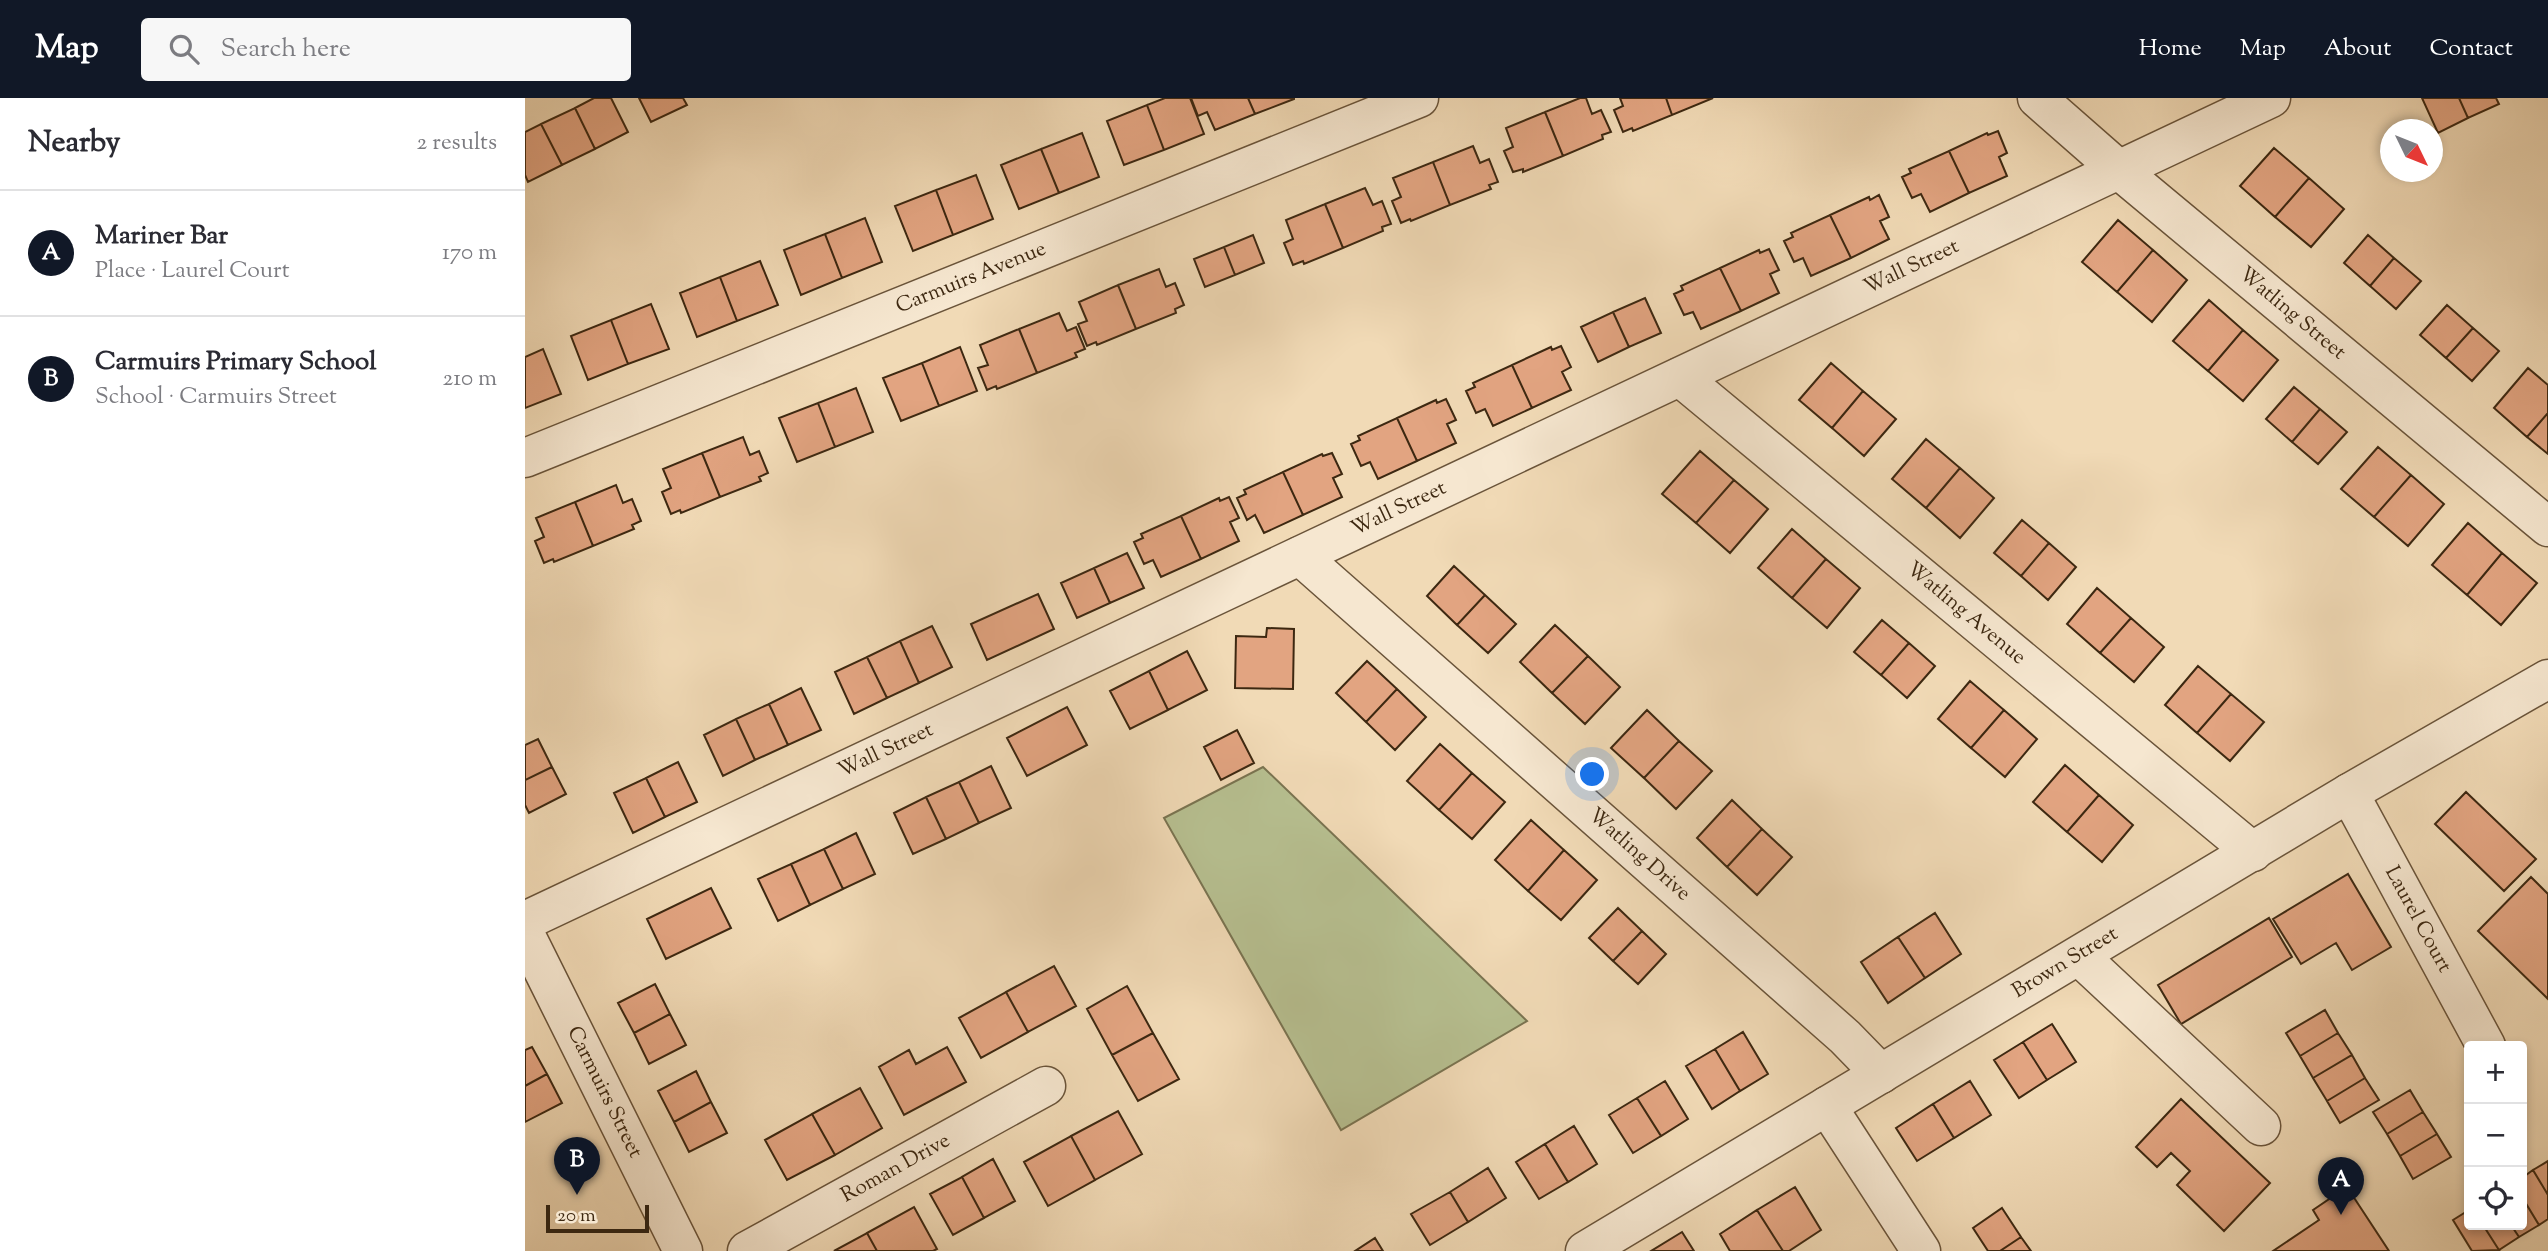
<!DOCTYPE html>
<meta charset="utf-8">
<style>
:root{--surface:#fff;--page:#f7f7f7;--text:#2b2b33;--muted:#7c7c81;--line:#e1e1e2;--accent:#111827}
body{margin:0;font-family:"Sorts Mill Goudy",serif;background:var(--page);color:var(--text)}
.controls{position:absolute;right:21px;bottom:21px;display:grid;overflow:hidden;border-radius:7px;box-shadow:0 4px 10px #0003}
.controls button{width:63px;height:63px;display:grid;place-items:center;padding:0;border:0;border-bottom:2px solid var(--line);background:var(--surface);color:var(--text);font:35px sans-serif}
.compass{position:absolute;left:1855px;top:21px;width:63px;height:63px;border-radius:50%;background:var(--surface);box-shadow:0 4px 10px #0003;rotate:133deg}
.scale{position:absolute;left:21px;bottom:18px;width:103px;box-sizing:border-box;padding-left:7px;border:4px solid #3d2811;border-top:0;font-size:19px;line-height:24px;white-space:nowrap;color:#3d2811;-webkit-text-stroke:5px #f6e7d0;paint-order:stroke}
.you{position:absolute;left:1068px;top:677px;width:24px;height:24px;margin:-18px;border:5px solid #fff;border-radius:50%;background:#1a73e8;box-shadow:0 0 0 10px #1a73e833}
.badge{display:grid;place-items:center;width:46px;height:46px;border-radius:50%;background:var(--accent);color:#fff;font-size:23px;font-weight:700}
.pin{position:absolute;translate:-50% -58px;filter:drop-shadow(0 2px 4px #0008)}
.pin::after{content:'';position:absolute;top:37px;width:24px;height:21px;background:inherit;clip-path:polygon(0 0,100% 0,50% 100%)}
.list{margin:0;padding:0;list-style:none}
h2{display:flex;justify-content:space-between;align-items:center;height:91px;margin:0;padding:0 28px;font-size:30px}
h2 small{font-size:23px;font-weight:400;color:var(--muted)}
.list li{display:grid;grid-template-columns:46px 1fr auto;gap:21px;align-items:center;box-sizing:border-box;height:126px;padding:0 28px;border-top:2px solid var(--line)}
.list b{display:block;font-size:26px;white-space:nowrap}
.list p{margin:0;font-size:23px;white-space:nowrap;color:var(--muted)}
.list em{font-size:23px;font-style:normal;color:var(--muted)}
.icon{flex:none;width:38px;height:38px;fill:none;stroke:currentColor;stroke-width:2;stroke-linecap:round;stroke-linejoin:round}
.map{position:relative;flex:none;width:2023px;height:1153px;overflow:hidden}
header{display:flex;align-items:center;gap:42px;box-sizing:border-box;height:98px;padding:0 35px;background:var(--accent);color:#fff}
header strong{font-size:33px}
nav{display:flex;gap:38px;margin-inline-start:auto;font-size:24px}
.search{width:490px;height:63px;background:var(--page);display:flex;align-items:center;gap:18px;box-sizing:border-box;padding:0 24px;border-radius:7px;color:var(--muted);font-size:26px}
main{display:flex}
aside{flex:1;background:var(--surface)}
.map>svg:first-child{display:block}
.green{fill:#b7c091;stroke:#7a7451;stroke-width:2}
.building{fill:#e2a481;stroke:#3d2811;stroke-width:2}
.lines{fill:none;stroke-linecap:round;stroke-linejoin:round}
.minor-casing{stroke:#6a543a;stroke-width:41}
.minor{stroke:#f6e7d0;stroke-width:38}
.labels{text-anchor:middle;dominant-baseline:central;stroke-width:5;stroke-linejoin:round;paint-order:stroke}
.street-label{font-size:21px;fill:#3d2811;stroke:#f6e7d0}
</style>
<header>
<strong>Map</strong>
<div class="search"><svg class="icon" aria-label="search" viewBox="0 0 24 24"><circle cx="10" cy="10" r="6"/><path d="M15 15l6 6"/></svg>Search here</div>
<nav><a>Home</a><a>Map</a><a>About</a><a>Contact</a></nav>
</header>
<main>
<aside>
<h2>Nearby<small>2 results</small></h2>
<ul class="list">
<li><span class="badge">A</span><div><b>Mariner Bar</b><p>Place · Laurel Court</p></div><em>170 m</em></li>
<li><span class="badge">B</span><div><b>Carmuirs Primary School</b><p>School · Carmuirs Street</p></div><em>210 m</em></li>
</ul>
</aside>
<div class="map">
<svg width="2023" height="1153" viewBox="0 0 2023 1153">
<rect width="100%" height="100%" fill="#f1dab6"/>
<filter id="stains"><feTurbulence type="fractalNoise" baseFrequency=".00286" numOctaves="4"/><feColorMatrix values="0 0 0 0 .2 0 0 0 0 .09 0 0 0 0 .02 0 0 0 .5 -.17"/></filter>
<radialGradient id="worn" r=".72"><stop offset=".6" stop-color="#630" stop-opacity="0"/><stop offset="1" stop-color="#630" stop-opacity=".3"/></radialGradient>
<path class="green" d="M 738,669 L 1002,923 L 816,1032 L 639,720 Z"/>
<path class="building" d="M 69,0 L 86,0 L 103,34 L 70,51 L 50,10 Z
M 114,0 L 158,0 L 162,7 L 126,24 Z
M 640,0 L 665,0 L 679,36 L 639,52 L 622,7 Z
M 666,0 L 723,0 L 730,16 L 690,32 L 682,14 L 673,18 Z
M 723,0 L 769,0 L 769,1 L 730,16 Z
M 1055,0 L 1061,0 L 1067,16 L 1076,12 L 1086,34 L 1077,37 L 1078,41 L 1038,58 L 1020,14 Z
M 1095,0 L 1141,0 L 1147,17 L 1108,33 L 1107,30 L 1098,34 L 1089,12 L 1098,8 Z
M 1141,0 L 1188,0 L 1147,17 Z
M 1897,0 L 1934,0 L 1943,20 L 1913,35 Z
M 1934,0 L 1971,0 L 1974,6 L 1943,20 Z
M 622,7 L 639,52 L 599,67 L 582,23 Z
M 50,10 L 70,51 L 37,67 L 16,26 Z
M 1020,14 L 1038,58 L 998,74 L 998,71 L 988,74 L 979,53 L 988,49 L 981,30 Z
M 16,26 L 37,67 L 3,84 L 0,77 L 0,34 Z
M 1473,33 L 1482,55 L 1474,59 L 1482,78 L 1444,95 L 1424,53 L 1462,35 L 1463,37 Z
M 557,35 L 574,79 L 534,95 L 516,51 Z
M 948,48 L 955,65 L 964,61 L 973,84 L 964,87 L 966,91 L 925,107 L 908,64 Z
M 1749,50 L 1784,80 L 1750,119 L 1715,88 Z
M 516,51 L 534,95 L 494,111 L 476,67 Z
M 1424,53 L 1444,95 L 1405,114 L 1396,96 L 1387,100 L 1377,79 L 1386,75 L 1384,71 Z
M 908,64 L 925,107 L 886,123 L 885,121 L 876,125 L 867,103 L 876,99 L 868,80 Z
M 451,77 L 468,121 L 428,137 L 411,92 Z
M 1784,80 L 1819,111 L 1786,149 L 1750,119 Z
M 840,90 L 848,107 L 857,103 L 866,126 L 857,129 L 858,133 L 818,150 L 800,106 Z
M 411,92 L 428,137 L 388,153 L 370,108 Z
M 1354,97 L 1364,119 L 1355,123 L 1364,141 L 1326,160 L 1305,117 L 1344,99 L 1345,102 Z
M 800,106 L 818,150 L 779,166 L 778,163 L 768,167 L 759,145 L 768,141 L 761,122 Z
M 1305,117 L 1326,160 L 1286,178 L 1278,160 L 1269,164 L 1259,143 L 1268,139 L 1266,135 Z
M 340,120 L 357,164 L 317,180 L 300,136 Z
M 1593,122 L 1628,152 L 1592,194 L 1557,164 Z
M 300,136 L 317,180 L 276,197 L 259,152 Z
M 728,137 L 739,165 L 710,177 L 699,149 Z
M 1843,137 L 1869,160 L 1845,188 L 1819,165 Z
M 699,149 L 710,177 L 680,189 L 669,161 Z
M 1244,151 L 1254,172 L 1245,176 L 1254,195 L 1216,213 L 1195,170 L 1234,152 L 1235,155 Z
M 1628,152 L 1662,182 L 1627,224 L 1592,194 Z
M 1869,160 L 1896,183 L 1871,211 L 1845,188 Z
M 235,163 L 253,207 L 212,223 L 195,179 Z
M 1195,170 L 1216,213 L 1176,231 L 1168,214 L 1159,217 L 1149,196 L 1158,192 L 1156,188 Z
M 634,171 L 641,189 L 650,185 L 659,207 L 650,211 L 651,215 L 611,231 L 593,187 Z
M 195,179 L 212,223 L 172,239 L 155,195 Z
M 593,187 L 611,231 L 572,247 L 571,244 L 562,248 L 553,226 L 562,223 L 554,204 Z
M 1120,200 L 1136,235 L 1104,249 L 1088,214 Z
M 1684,202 L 1718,232 L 1683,273 L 1648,243 Z
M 126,206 L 144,251 L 103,266 L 86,222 Z
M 1922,207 L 1948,230 L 1921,260 L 1895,237 Z
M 1088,214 L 1104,249 L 1073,264 L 1056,229 Z
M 534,215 L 542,233 L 551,229 L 560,251 L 550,255 L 552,259 L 512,275 L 494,231 Z
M 86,222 L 103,266 L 63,282 L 46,238 Z
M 1948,230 L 1974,253 L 1947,283 L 1921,260 Z
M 494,231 L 512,275 L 472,291 L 471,288 L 462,292 L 453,270 L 463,267 L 455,247 Z
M 1718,232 L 1753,262 L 1718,303 L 1683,273 Z
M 1036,248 L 1046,269 L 1037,274 L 1046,292 L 1007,310 L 987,267 L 1026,249 L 1027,252 Z
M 435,249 L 452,293 L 414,308 L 397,265 Z
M 18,251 L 36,296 L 0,310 L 0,259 Z
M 397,265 L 414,308 L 376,323 L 358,280 Z
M 1306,265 L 1338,293 L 1307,330 L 1274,302 Z
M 987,267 L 1007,310 L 968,328 L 960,311 L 951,315 L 941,293 L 950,289 L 948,285 Z
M 2003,270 L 2023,287 L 2023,315 L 2002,339 L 1969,310 Z
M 1769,289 L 1795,311 L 1767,344 L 1741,321 Z
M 331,290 L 348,334 L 310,349 L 293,305 Z
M 1338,293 L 1371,321 L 1339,358 L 1307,330 Z
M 921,301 L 931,322 L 922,326 L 931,345 L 892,363 L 872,320 L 911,302 L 912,305 Z
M 293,305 L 310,349 L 272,364 L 254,320 Z
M 1795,311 L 1822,334 L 1793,366 L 1767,344 Z
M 2023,315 L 2023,356 L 2002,339 Z
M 872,320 L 892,363 L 853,381 L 845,364 L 836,368 L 826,346 L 835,342 L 833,338 Z
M 218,339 L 225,357 L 234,353 L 243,375 L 234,379 L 236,383 L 195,399 L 177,355 Z
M 1401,341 L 1435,370 L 1401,410 L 1367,381 Z
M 1853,349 L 1886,377 L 1849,419 L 1816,391 Z
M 1175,353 L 1209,382 L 1171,425 L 1137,396 Z
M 177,355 L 195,399 L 156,415 L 155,412 L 146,416 L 137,394 L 146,390 L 138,371 Z
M 807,355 L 817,376 L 808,380 L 817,399 L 778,417 L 758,374 L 797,356 L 798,358 Z
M 1435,370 L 1469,400 L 1435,440 L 1401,410 Z
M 758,374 L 778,417 L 739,435 L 730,417 L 722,422 L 712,400 L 721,396 L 719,392 Z
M 1886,377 L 1919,406 L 1883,448 L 1849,419 Z
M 1209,382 L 1243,411 L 1205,455 L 1171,425 Z
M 91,387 L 98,405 L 107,401 L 116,423 L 107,427 L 109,431 L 68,448 L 50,404 Z
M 704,399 L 714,420 L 705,424 L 714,443 L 676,461 L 656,418 L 694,400 L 695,403 Z
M 50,404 L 68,448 L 29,464 L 28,461 L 19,465 L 10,443 L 19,439 L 11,420 Z
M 656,418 L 676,461 L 636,479 L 628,462 L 619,466 L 609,444 L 618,440 L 616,436 Z
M 1497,422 L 1524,445 L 1496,478 L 1469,455 Z
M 1943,425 L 1977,455 L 1942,497 L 1907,467 Z
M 1267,431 L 1301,461 L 1267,500 L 1233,470 Z
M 1524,445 L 1551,469 L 1523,502 L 1496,478 Z
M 602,455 L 619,490 L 585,505 L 569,470 Z
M 1977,455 L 2012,485 L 1976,527 L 1942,497 Z
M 1301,461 L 1335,490 L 1302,530 L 1267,500 Z
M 929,468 L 960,497 L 932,527 L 902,498 Z
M 569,470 L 585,505 L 552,520 L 536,485 Z
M 1572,490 L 1606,520 L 1575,555 L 1542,526 Z
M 513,496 L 529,531 L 462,562 L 446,526 Z
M 960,497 L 991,526 L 963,555 L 932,527 Z
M 1606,520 L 1639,549 L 1609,584 L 1575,555 Z
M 1357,522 L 1384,545 L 1356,577 L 1329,554 Z
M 1030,527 L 1063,558 L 1027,595 L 995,564 Z
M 407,528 L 427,569 L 394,585 L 375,543 Z
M 742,530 L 769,531 L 768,591 L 710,590 L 711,538 L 741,539 Z
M 375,543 L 394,585 L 362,600 L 342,559 Z
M 1384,545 L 1410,568 L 1382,600 L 1356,577 Z
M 662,553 L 682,592 L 643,612 L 624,573 Z
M 1063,558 L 1095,589 L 1060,626 L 1027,595 Z
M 342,559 L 362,600 L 329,616 L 310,574 Z
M 842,563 L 872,591 L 841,624 L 811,595 Z
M 1673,568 L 1706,596 L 1672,635 L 1640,607 Z
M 624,573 L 643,612 L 605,631 L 585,593 Z
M 1445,583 L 1479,612 L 1446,650 L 1413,621 Z
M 276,590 L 296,632 L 263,647 L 244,606 Z
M 872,591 L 901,619 L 870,652 L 841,624 Z
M 1706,596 L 1739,624 L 1705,663 L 1672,635 Z
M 244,606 L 263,647 L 230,662 L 211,621 Z
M 542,609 L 562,647 L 502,678 L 482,640 Z
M 1122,612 L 1154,643 L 1119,680 L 1086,650 Z
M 1479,612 L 1512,641 L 1480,679 L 1446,650 Z
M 211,621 L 230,662 L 198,678 L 179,637 Z
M 712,632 L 729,665 L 696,682 L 679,649 Z
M 13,641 L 27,669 L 0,682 L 0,647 Z
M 1154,643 L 1187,673 L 1151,711 L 1119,680 Z
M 915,646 L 947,675 L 914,712 L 882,683 Z
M 153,664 L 172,704 L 140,719 L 121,680 Z
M 1540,667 L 1574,697 L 1542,734 L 1508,704 Z
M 466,668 L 486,710 L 454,725 L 434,684 Z
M 27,669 L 41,696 L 4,715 L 0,707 L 0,682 Z
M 947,675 L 980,704 L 947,741 L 914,712 Z
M 121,680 L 140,719 L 108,735 L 89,695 Z
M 434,684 L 454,725 L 421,741 L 401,699 Z
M 1941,694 L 2011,761 L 1979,793 L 1910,726 Z
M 1574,697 L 1608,727 L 1577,764 L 1542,734 Z
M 401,699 L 421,741 L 388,756 L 369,715 Z
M 1207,702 L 1237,731 L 1202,769 L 1172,740 Z
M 1006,722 L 1039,752 L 1003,793 L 970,762 Z
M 1237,731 L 1267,759 L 1232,797 L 1202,769 Z
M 331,735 L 350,776 L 318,791 L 299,751 Z
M 299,751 L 318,791 L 285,807 L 266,766 Z
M 1039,752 L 1072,782 L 1036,822 L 1003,793 Z
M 266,766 L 285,807 L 253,823 L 233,781 Z
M 1823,776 L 1866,849 L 1827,872 L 1811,845 L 1776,866 L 1748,821 Z
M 2006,779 L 2023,796 L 2023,901 L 1953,833 Z
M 186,790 L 206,830 L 141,861 L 122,821 Z
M 1093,810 L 1117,833 L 1088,863 L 1064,840 Z
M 1410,815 L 1436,856 L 1400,880 L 1373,839 Z
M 1744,820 L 1767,859 L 1656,926 L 1633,887 Z
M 1117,833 L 1141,856 L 1113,886 L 1088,863 Z
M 1373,839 L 1400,880 L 1363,905 L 1336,864 Z
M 529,868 L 551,908 L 503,934 L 481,894 Z
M 130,886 L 145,916 L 109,935 L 93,905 Z
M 602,888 L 628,935 L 587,957 L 562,911 Z
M 481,894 L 503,934 L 456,960 L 434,920 Z
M 1800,912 L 1813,935 L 1775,958 L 1761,935 Z
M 145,916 L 161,947 L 124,966 L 109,935 Z
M 1527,926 L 1551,964 L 1522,982 L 1498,944 Z
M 1218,934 L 1243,976 L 1215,993 L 1190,951 Z
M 628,935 L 654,981 L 613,1003 L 587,957 Z
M 1813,935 L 1827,957 L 1788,980 L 1775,958 Z
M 1498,944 L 1522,982 L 1494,1000 L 1469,962 Z
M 7,949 L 22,976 L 0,988 L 0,952 Z
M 422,949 L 441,984 L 379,1017 L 354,969 L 384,952 L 391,966 Z
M 1190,951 L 1215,993 L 1187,1011 L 1161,968 Z
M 1827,957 L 1840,980 L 1802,1003 L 1788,980 Z
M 171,973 L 186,1004 L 149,1024 L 133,993 Z
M 22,976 L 37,1005 L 0,1024 L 0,988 Z
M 1840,980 L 1854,1002 L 1815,1025 L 1802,1003 Z
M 1140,983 L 1163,1021 L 1136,1038 L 1112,1000 Z
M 1445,983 L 1466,1017 L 1429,1040 L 1408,1006 Z
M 335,990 L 357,1030 L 310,1057 L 287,1016 Z
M 1885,992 L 1898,1014 L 1862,1036 L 1848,1014 Z
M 1112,1000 L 1136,1038 L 1108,1055 L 1084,1017 Z
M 1656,1001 L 1745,1085 L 1699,1133 L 1652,1087 L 1665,1073 L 1646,1055 L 1632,1069 L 1611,1049 Z
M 186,1004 L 202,1035 L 164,1054 L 149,1024 Z
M 1408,1006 L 1429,1040 L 1392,1063 L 1371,1030 Z
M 593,1013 L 617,1056 L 570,1082 L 546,1038 Z
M 1898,1014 L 1912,1036 L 1875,1058 L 1862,1036 Z
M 287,1016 L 310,1057 L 262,1082 L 240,1042 Z
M 1049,1028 L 1072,1066 L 1043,1084 L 1020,1046 Z
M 1912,1036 L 1926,1059 L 1888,1081 L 1875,1058 Z
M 546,1038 L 570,1082 L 523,1108 L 499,1064 Z
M 1020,1046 L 1043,1084 L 1014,1101 L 991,1064 Z
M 468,1061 L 490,1103 L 459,1120 L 437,1079 Z
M 2023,1063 L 2023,1097 L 2008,1072 Z
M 963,1070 L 981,1100 L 943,1124 L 925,1094 Z
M 2008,1072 L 2023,1097 L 2023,1121 L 2014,1127 L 1997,1099 L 1997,1080 Z
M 437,1079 L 459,1120 L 428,1137 L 405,1096 Z
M 1270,1089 L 1296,1132 L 1264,1153 L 1258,1153 L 1232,1112 Z
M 1822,1089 L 1864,1153 L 1748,1153 L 1794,1122 L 1788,1112 Z
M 925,1094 L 943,1124 L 905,1147 L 886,1116 Z
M 1997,1099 L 2014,1127 L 1994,1139 L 1986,1127 L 1997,1127 Z
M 389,1109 L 412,1151 L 408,1153 L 352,1153 L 342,1135 Z
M 1477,1110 L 1496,1139 L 1475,1153 L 1463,1153 L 1448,1130 Z
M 1232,1112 L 1258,1153 L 1205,1153 L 1195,1136 Z
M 1944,1112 L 1944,1127 L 1958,1127 L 1974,1152 L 1947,1153 L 1928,1122 Z
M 1958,1127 L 1986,1127 L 1994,1139 L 1974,1152 Z
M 1157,1134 L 1169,1153 L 1126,1153 Z
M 342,1135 L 352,1153 L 309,1153 Z
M 1496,1139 L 1506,1153 L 1475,1153 Z
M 850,1140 L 858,1153 L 830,1153 Z"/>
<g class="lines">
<defs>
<g id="minor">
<path id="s1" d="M 1512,0 L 1594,72 L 2023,429"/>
<path id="s2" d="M 1155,279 L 1728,754"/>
<path id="s3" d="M 0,360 L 894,0"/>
<path id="s4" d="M 775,458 L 1320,939 L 1356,976"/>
<path id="s5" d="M 1824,695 L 1961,948"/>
<path id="s6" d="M 0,823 L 1746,0"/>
<path id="s7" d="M 0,836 L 158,1153"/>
<path d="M 1554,858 L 1736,1028"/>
<path d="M 1302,1008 L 1396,1153"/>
<path id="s8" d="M 222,1153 L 521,988"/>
<path id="s9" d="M 1060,1153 L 1824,695 L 2023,581"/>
</g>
</defs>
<use href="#minor" class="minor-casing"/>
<use href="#minor" class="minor"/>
</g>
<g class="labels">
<g class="street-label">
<text stroke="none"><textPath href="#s6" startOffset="1533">Wall Street</textPath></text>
<text stroke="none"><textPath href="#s3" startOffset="481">Carmuirs Avenue</textPath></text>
<text stroke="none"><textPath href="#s1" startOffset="334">Watling Street</textPath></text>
<text stroke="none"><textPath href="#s6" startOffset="966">Wall Street</textPath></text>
<text stroke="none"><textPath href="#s2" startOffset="371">Watling Avenue</textPath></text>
<text stroke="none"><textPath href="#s6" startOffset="399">Wall Street</textPath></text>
<text stroke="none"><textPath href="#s4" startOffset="452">Watling Drive</textPath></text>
<text stroke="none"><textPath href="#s5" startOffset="144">Laurel Court</textPath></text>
<text stroke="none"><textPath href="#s9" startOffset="560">Brown Street</textPath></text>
<text stroke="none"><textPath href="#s7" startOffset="177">Carmuirs Street</textPath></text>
<text stroke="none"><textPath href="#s8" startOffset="170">Roman Drive</textPath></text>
</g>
</g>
<rect width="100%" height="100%" filter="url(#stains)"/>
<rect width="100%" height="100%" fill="url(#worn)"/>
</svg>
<div class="controls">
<button>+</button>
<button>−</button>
<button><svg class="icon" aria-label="locate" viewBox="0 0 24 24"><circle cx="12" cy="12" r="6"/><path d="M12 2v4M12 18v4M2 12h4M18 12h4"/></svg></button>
</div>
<svg class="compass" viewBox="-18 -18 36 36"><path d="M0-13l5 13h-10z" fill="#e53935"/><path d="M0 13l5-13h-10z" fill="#7c7c81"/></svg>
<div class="scale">20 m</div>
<div class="you"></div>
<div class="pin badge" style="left:1816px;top:1117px">A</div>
<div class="pin badge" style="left:52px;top:1097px">B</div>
</div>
</main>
